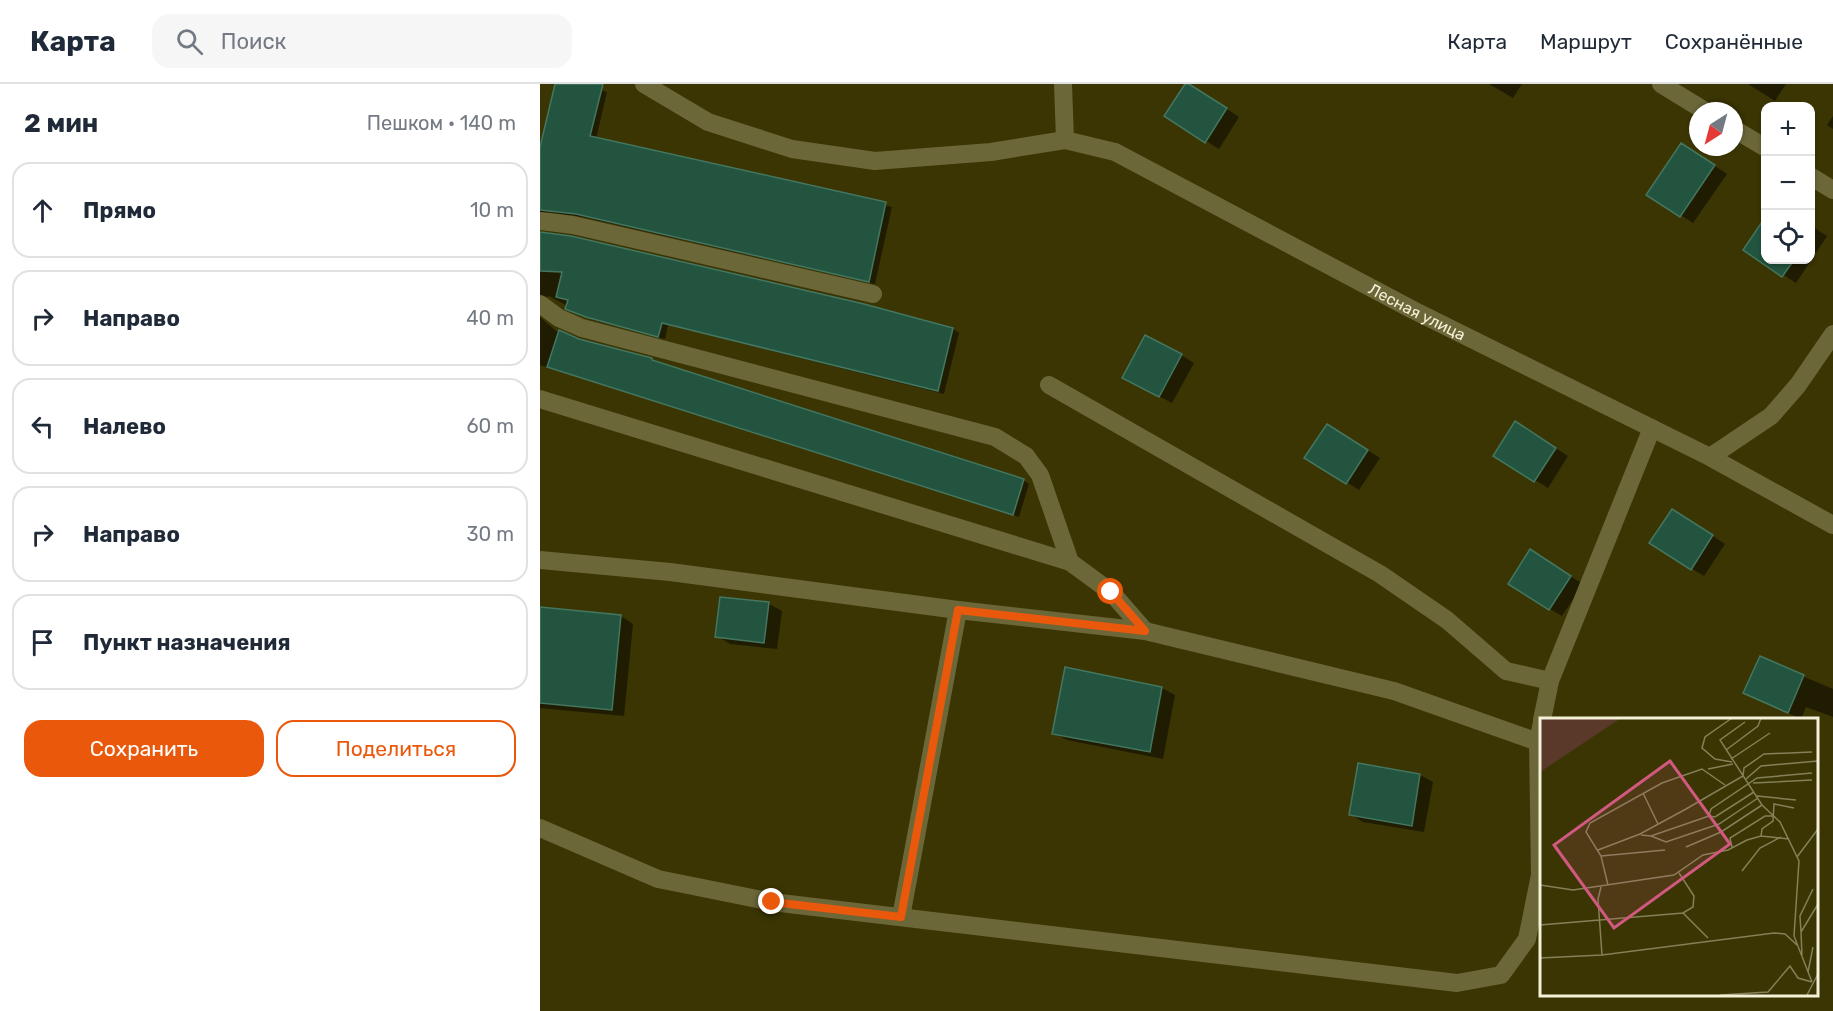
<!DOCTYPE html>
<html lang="ru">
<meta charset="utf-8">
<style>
:root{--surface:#fff;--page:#f6f6f7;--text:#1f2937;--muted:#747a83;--line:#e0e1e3;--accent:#ea580c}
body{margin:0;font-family:Rubik,sans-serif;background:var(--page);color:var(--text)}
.controls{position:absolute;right:18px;top:18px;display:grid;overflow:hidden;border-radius:12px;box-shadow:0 2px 4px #0004}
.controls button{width:54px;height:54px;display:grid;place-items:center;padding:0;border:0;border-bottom:2px solid var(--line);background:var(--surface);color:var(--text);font:30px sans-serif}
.compass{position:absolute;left:1149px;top:18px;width:54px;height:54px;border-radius:50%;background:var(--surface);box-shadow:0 2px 4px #0004;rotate:216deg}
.stop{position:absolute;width:18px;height:18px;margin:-14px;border:4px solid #ea580c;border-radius:50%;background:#fff}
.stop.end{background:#ea580c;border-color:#fff;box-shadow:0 2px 6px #0008}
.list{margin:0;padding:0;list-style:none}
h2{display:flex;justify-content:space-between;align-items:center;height:78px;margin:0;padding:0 24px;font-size:26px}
h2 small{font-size:20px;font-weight:400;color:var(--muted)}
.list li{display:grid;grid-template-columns:39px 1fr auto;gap:18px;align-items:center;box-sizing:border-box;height:96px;margin:0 12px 12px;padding:0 12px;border:2px solid var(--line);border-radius:18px}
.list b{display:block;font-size:22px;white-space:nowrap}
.list em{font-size:20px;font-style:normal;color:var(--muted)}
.actions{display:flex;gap:12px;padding:18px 24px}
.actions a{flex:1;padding:14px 0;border:2px solid var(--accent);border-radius:18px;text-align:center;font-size:21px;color:var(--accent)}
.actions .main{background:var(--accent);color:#fff}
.icon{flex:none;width:33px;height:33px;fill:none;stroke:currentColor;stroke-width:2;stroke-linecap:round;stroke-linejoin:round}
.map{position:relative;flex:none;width:1293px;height:927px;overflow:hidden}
header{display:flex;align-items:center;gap:36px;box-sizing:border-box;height:84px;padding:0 30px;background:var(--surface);border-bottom:2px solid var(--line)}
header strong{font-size:28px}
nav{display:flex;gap:33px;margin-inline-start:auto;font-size:21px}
.search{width:420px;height:54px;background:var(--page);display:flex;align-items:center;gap:15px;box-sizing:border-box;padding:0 21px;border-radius:18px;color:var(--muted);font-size:22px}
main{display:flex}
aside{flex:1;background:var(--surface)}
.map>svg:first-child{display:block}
.shadow{fill:#0007}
.building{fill:#22543f;stroke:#447660;stroke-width:1.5}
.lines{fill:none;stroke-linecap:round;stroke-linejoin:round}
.minor{stroke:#6b6739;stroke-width:18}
.route{stroke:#ea580c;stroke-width:8}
.labels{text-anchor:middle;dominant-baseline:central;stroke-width:4.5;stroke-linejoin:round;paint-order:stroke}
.street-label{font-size:16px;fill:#f3f1d8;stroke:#3a3503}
.inset-road{fill:none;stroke:#848058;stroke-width:1.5}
.view{fill:#d15980;fill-opacity:0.15;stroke:#d15980;stroke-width:3}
.inset-edge{fill:none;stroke:#f3f1d8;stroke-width:3}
</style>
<header>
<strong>Карта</strong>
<div class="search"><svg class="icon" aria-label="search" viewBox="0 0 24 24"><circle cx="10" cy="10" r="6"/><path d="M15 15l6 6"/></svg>Поиск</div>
<nav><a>Карта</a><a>Маршрут</a><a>Сохранённые</a></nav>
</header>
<main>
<aside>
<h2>2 мин<small>Пешком · 140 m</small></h2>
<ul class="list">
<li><svg class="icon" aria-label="ahead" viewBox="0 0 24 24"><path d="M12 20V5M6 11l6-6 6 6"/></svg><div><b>Прямо</b></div><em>10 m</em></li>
<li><svg class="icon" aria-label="right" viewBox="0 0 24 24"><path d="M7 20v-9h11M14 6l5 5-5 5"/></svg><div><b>Направо</b></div><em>40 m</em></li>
<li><svg class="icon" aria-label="left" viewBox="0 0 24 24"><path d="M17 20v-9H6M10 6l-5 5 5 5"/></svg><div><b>Налево</b></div><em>60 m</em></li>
<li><svg class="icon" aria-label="right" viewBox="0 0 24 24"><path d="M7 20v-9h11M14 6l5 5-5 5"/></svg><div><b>Направо</b></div><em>30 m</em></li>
<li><svg class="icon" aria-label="arrive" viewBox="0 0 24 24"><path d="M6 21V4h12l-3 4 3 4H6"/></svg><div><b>Пункт назначения</b></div></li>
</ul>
<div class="actions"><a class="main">Сохранить</a><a>Поделиться</a></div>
</aside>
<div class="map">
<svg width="1293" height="927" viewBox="0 0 1293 927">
<rect width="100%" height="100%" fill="#3a3503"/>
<path class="shadow" d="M 17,0 L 43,0 L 67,8 L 56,55 L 352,123 L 335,200 L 43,133 L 8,128 L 0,132 L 0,59 L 2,59 Z
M 949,0 L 982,0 L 973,14 Z
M 1208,0 L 1246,0 L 1235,17 Z
M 659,7 L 699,33 L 679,65 L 626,32 Z
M 1293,32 L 1293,45 L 1287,41 Z
M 1154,68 L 1187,90 L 1153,139 L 1108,110 Z
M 1270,141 L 1287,152 L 1256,199 L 1205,166 L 1226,176 L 1270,176 Z
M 0,150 L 413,245 L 419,249 L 404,310 L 128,241 L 125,255 L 53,236 L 9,212 L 0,215 Z
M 0,233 L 16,247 L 38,256 L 112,276 L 483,396 L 489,400 L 479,433 L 0,281 Z
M 641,271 L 654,279 L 632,319 L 597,301 Z
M 989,347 L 1028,372 L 1008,404 L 955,371 Z
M 800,349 L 840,374 L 819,406 L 767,373 Z
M 1145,434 L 1185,460 L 1164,492 L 1151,484 Z
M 1003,475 L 1043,500 L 1022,532 L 1010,525 Z
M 229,520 L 242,527 L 237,565 L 190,560 L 177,552 Z
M 0,525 L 81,532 L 93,540 L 84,632 L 0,624 Z
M 1220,574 L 1293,605 L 1293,633 L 1266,623 L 1261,635 L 1205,609 Z
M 526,585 L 622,604 L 635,611 L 623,675 L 527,656 L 514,649 Z
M 880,691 L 893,698 L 884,748 L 823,738 L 811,730 Z"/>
<path class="building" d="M 15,0 L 63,0 L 50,52 L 346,118 L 329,198 L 36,130 L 0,126 L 0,63 Z
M 645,0 L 649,0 L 687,24 L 665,59 L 624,32 Z
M 1141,59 L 1175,81 L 1140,133 L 1106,111 Z
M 1226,132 L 1226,176 L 1254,176 L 1242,193 L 1203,166 Z
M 0,148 L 31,152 L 324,220 L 413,244 L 398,307 L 122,239 L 118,253 L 46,233 L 25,225 L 28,216 L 16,213 L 22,188 L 0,187 Z
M 19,246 L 39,255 L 112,274 L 112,276 L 484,395 L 473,431 L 7,283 Z
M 605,251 L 642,270 L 619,313 L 582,294 Z
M 975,337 L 1016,364 L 994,398 L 953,372 Z
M 787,340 L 828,366 L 806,400 L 764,374 Z
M 1132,425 L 1173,451 L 1151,486 L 1109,459 Z
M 990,465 L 1031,492 L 1009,526 L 968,500 Z
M 180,513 L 229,518 L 224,559 L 175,553 Z
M 0,523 L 81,531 L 72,626 L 0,619 Z
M 1220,572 L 1264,591 L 1248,629 L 1203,609 Z
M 525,583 L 622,603 L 610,668 L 512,650 Z
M 818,679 L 880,690 L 872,742 L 809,731 Z"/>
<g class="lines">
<g class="minor">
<path id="s1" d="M 104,0 L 168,38 L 252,65 L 335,77 L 451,68 L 525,56 L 575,68 L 873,226 L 1170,373 L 1293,441"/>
<path d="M 523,0 L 525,56"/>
<path d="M 1121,0 L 1165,27"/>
<path d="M 1194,45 L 1226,64"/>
<path d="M 1270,92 L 1293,106"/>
<path d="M 0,137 L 33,141 L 333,210"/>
<path d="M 0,220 L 19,234 L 42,244 L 455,353 L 486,372 L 500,391 L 530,478"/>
<path d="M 509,301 L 840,490 L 907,536 L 966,587 L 1010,597"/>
<path d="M 0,315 L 530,478 L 571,508 L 605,547"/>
<path d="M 1170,373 L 1231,332 L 1258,301 L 1293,250"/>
<path d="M 0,476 L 130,488 L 418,526 L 605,547 L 854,607 L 998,658"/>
<path d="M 1002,636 L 1010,597 L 1112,344"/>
<path d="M 0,744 L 118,795 L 232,818 L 917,899 L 961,891 L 987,855 L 1000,791 L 998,658 L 1002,638"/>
<path d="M 361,833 L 418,526"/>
</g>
</g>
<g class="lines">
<path class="route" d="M 232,818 L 361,833 L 418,526 L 605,547 L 571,508"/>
</g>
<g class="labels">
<g class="street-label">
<text stroke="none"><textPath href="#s1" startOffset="831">Лесная улица</textPath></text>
</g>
</g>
<g transform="translate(1000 634)">
<rect width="278" height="278" fill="#3a3503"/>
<path d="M 0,0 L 81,0 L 0,54 Z" fill="#5b392a"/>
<path class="inset-road" d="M 205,4 L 180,22 L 222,87 L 240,104 L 259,143 L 254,218 L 272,264M 186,32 L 218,8 L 221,0M 191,41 L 230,15M 192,44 L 175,41 L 162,30 L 165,19 L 192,0M 168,51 L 193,46M 206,61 L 221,48 L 278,43M 213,65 L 272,62M 214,74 L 175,99 L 169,98 L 171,91 L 217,60 L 272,55M 103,75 L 118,106M 217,78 L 256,82M 101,117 L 111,118 L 169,98M 111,118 L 126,124 L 179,106 L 218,80M 221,118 L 222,111 L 233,103 L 234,86 L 254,90M 146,129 L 181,114 L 222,87M 192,129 L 190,120 L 225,98 L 233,98M 58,132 L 100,116 L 146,91 L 203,58 L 204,50 L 224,36 L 272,34M 61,138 L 125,132M 257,139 L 278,111M 202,153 L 220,130 L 241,119M 0,167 L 33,172 L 134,157 L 163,137 L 188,132 L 207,122 L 221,118 L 249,121M 68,167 L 61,138 L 46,114 L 50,105 L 122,65 L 162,51 L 185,67M 61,169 L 58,181 L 62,237M 143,195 L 168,220M 0,207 L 143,195 L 153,189 L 154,178 L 139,155M 261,214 L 260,198 L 273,171M 262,237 L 261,214 L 278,186M 0,240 L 62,237 L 234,215 L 245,216 L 257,227M 268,254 L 273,229M 180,277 L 228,274 L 250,248 L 258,260 L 272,264M 267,277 L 278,256"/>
<path class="view" d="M 130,43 L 190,126 L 74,210 L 14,127 Z"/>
<rect width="278" height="278" class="inset-edge"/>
</g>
</svg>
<div class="controls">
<button>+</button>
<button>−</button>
<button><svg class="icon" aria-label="locate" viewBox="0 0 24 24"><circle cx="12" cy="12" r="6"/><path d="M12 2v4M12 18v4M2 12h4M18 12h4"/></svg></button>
</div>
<svg class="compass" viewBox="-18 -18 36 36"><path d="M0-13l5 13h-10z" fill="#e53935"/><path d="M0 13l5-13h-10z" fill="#747a83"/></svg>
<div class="stop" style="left:571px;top:508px"></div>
<div class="stop end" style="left:232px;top:818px"></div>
</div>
</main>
